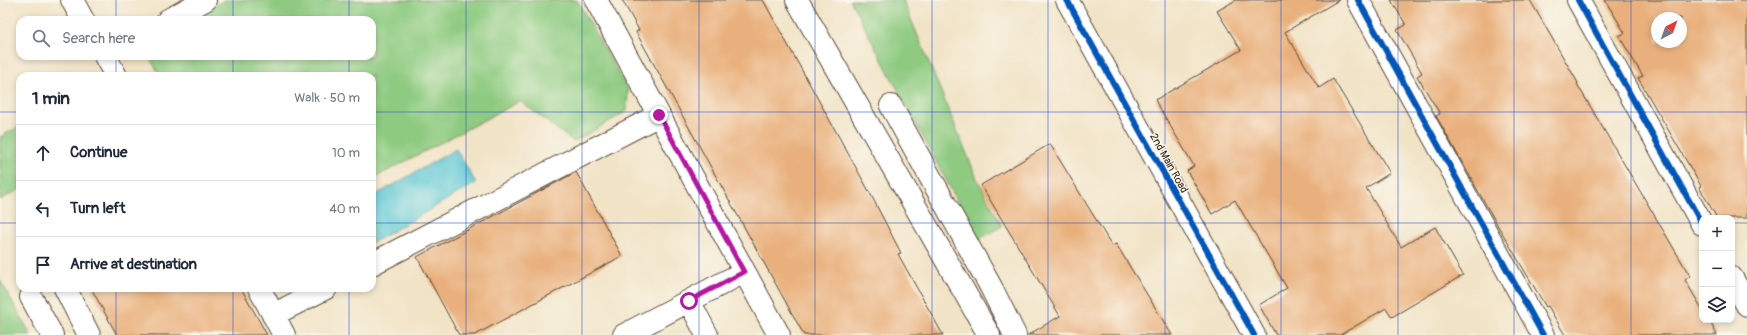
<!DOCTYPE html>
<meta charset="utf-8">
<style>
:root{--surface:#fff;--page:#f6f6f7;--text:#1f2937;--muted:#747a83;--line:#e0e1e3}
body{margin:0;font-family:Pangolin,sans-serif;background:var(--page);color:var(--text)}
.controls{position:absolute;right:12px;bottom:12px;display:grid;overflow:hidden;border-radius:8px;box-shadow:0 2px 6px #0003}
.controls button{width:36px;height:36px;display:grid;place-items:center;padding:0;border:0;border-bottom:1px solid var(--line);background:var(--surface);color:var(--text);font:20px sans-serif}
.compass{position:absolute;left:1651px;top:12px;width:36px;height:36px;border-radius:50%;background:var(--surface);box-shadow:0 2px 6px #0003;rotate:41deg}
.stop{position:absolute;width:12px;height:12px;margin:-9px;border:3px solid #b5179e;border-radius:50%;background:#fff}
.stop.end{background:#b5179e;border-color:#fff;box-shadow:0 1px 4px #0008}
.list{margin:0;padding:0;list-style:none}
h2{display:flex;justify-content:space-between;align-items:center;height:52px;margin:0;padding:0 16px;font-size:17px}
h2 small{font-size:13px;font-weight:400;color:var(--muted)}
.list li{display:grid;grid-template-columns:26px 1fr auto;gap:12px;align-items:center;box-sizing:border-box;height:56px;padding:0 16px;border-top:1px solid var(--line)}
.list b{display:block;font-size:15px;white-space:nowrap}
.list em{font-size:13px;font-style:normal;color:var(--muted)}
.icon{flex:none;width:22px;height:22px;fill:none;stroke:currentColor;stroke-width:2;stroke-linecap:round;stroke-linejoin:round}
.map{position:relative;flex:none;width:1747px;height:335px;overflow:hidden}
.search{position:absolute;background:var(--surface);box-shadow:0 2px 6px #0003;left:16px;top:16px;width:360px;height:44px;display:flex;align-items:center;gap:10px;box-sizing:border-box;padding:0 14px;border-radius:12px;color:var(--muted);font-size:15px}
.panel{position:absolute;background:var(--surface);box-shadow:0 2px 6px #0003;left:16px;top:72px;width:360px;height:220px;border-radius:12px}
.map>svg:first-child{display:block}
.green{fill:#8ecb81;stroke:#647a50}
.water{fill:#5bc7d4;stroke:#4b7879}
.building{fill:#e9b07d;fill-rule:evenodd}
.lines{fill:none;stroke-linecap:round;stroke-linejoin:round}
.minor-casing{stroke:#564637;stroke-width:24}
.minor{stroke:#fff;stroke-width:22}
.cycleway-casing{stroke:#fbf7ec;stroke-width:8}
.cycleway{stroke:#0057b8;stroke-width:6}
.route{stroke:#b5179e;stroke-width:5}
.grid{fill:none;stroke:#1d4ed8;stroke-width:1;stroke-opacity:0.55}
.labels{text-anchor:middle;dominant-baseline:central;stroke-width:3;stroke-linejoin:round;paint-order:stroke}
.street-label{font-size:11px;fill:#3b2a1e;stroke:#fbf7ec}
</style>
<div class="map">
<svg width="1747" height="335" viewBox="0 0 1747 335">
<rect width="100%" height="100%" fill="#fbf7ec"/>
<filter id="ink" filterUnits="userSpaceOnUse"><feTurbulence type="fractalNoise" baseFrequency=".025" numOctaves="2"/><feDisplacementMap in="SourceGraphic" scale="8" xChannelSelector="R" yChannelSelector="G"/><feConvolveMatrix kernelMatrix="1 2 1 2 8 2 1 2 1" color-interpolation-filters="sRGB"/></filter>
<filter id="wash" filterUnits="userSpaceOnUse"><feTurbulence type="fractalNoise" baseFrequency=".012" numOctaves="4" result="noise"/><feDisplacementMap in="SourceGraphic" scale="16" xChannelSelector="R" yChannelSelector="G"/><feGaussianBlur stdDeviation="0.9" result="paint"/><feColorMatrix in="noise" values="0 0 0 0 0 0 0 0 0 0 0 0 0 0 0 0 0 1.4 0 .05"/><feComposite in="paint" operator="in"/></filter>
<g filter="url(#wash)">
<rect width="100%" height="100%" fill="#f1e3c6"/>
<path class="green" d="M 225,0 L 577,0 L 628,90 L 627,111 L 574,142 L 520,101 L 372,179 L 372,76 L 160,76 L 149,56 L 372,56 L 372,20 L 188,20 Z
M 850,0 L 903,0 L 978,181 L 1002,226 L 978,240 Z
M 20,126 L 20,189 L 0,200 L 0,137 Z
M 0,280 L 31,335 L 0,335 Z"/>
<path class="water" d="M 456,149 L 476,183 L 372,243 L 372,197 Z"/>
<g id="blocks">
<path class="building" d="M 622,0 L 763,0 L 870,193 L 901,253 L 898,254 L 943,335 L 804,335 L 636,32 L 639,30 Z
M 1236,0 L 1339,0 L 1285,32 L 1319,88 L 1333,79 L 1390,173 L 1366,188 L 1401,247 L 1435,227 L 1463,275 L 1392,317 L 1386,308 L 1340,335 L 1276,335 L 1259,305 L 1287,288 L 1235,200 L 1212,214 L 1187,171 L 1194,166 L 1155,100 L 1241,50 L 1217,11 Z
M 1391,0 L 1530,0 L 1578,83 L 1577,84 L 1690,276 L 1685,280 L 1702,309 L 1702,320 L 1709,320 L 1717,335 L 1565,335 L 1548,306 L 1546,307 L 1498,226 L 1436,116 L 1440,114 L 1417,76 L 1422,73 L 1397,30 L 1406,25 Z
M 1605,0 L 1747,0 L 1747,218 L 1717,218 L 1699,187 L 1701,186 L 1638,78 L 1643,76 L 1619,36 L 1625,33 ZM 1657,18 L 1681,18 L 1681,42 L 1657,42 Z
M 1050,144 L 1112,246 L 1116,244 L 1172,335 L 1028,335 L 1060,316 L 981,185 Z
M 576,172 L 622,256 L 475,335 L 459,335 L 417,257 Z
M 91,288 L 241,288 L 267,335 L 117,335 Z"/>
</g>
</g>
<g filter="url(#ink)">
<use href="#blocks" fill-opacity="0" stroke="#564637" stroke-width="1"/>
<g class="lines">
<defs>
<path id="minor" d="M 72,0 L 83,20
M 596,0 L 779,335
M 797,0 L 989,335
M 1067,0 L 1254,335
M 1358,0 L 1543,335
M 1578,0 L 1702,224
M 168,20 L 205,0
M 105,56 L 116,76
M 891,106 L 991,287 L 1015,335
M 372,264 L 659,115
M 1732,278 L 1747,305
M 65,288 L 89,335
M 259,288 L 284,335
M 31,297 L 52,335
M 689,301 L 707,335
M 273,315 L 326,288
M 624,335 L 744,272"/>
</defs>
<use href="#minor" class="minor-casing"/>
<use href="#minor" class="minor"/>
<defs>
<path id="cycleway" d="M 1067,0 L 1254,335
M 1358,0 L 1543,335
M 1578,0 L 1702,224"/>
</defs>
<use href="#cycleway" class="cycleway-casing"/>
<use href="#cycleway" class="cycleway"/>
</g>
</g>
<g class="lines" filter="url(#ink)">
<path class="route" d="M 659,115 L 744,272 L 689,301"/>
</g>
<path class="grid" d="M 116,0 L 116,20M 233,0 L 233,20M 349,0 L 349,20M 466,0 L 466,335M 582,0 L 582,335M 699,0 L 699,335M 815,0 L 815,335M 932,0 L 932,335M 1048,0 L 1048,335M 1165,0 L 1165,335M 1281,0 L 1281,335M 1398,0 L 1398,335M 1514,0 L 1514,335M 1631,0 L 1631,335M 116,56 L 116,76M 233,56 L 233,76M 349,56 L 349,76M 0,112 L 20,112M 372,112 L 1747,112M 0,223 L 20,223M 372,223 L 1702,223M 1732,223 L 1747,223M 116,288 L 116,335M 233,288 L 233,335M 349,288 L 349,335"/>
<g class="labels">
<g class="street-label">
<text transform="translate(1169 163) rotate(61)">2nd Main Road</text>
</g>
</g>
</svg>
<div class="controls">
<button>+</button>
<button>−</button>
<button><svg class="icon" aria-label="layers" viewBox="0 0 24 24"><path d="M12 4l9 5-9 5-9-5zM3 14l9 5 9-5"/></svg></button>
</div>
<svg class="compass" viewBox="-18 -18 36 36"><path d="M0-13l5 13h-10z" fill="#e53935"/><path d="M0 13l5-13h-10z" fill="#747a83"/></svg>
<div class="stop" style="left:689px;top:301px"></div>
<div class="stop end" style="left:659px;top:115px"></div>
<div class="search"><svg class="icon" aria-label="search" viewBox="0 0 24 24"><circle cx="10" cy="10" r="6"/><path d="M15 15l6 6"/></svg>Search here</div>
<section class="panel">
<h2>1 min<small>Walk · 50 m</small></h2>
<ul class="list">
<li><svg class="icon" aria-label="ahead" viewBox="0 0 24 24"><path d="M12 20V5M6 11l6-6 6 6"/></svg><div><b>Continue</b></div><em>10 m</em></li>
<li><svg class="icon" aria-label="left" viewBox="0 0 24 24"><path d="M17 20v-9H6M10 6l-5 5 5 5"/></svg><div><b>Turn left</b></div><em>40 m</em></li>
<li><svg class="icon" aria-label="arrive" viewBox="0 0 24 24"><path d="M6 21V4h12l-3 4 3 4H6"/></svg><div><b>Arrive at destination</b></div></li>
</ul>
</section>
</div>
